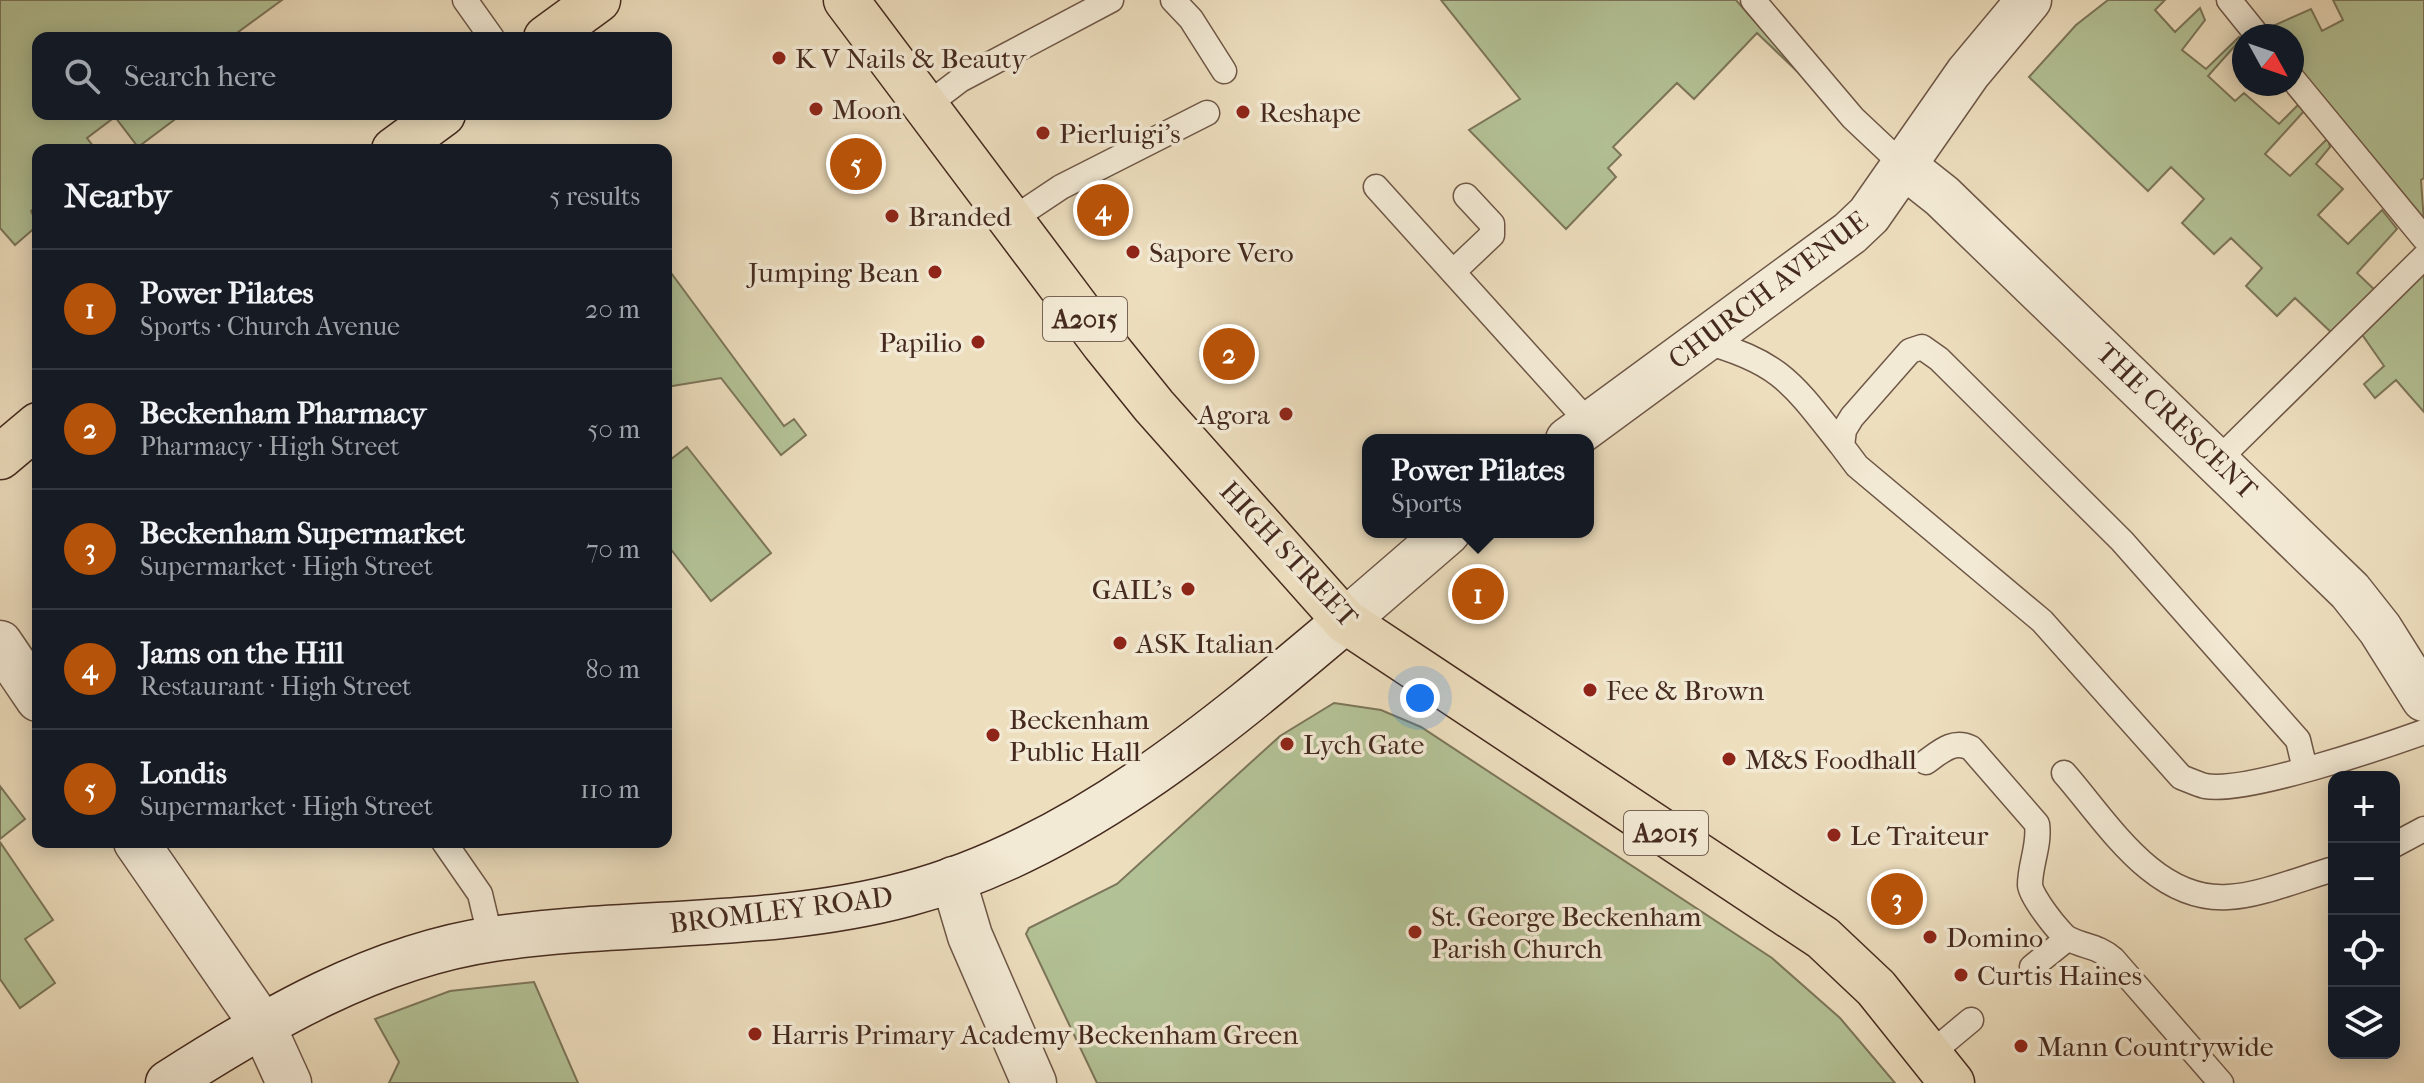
<!DOCTYPE html>
<meta charset="utf-8">
<style>
:root{--surface:#171b24;--page:#242831;--text:#f1f3f6;--muted:#9ea1a6;--line:#363941;--accent:#b45309}
body{margin:0;font-family:"IM FELL French Canon",serif;background:var(--page);color:var(--text)}
.controls{position:absolute;right:24px;bottom:24px;display:grid;overflow:hidden;border-radius:16px;box-shadow:0 4px 20px #0003}
.controls button{width:72px;height:72px;display:grid;place-items:center;padding:0;border:0;border-bottom:2px solid var(--line);background:var(--surface);color:var(--text);font:40px sans-serif}
.compass{position:absolute;left:2232px;top:24px;width:72px;height:72px;border-radius:50%;background:var(--surface);box-shadow:0 4px 20px #0003;rotate:130deg}
.you{position:absolute;left:1420px;top:698px;width:28px;height:28px;margin:-20px;border:6px solid #fff;border-radius:50%;background:#1a73e8;box-shadow:0 0 0 12px #1a73e833}
.badge{display:grid;place-items:center;width:52px;height:52px;border-radius:50%;background:var(--accent);color:#fff;font-size:26px;font-weight:700}
.pin{position:absolute;translate:-50% -50%;border:4px solid #fff;box-shadow:0 2px 8px #0006}
.popup{position:absolute;left:1362px;top:434px;width:232px;height:104px;box-sizing:border-box;display:grid;place-content:center;border-radius:16px;background:var(--surface);filter:drop-shadow(0 2px 6px #0005);font-size:26px;white-space:nowrap;color:var(--muted)}
.popup b{font-size:30px;color:var(--text)}
.popup::after{content:'';position:absolute;left:50%;top:100%;margin-left:-16px;border:16px solid transparent;border-top-color:var(--surface)}
.list{margin:0;padding:0;list-style:none}
h2{display:flex;justify-content:space-between;align-items:center;height:104px;margin:0;padding:0 32px;font-size:34px}
h2 small{font-size:26px;font-weight:400;color:var(--muted)}
.list li{display:grid;grid-template-columns:52px 1fr auto;gap:24px;align-items:center;box-sizing:border-box;height:120px;padding:0 32px;border-top:2px solid var(--line)}
.list b{display:block;font-size:30px;white-space:nowrap}
.list p{margin:0;font-size:26px;white-space:nowrap;color:var(--muted)}
.list em{font-size:26px;font-style:normal;color:var(--muted)}
.icon{flex:none;width:44px;height:44px;fill:none;stroke:currentColor;stroke-width:2;stroke-linecap:round;stroke-linejoin:round}
.map{position:relative;flex:none;width:2424px;height:1083px;overflow:hidden}
.search{position:absolute;background:var(--surface);box-shadow:0 4px 20px #0003;left:32px;top:32px;width:640px;height:88px;display:flex;align-items:center;gap:20px;box-sizing:border-box;padding:0 28px;border-radius:16px;color:var(--muted);font-size:30px}
.panel{position:absolute;background:var(--surface);box-shadow:0 4px 20px #0003;left:32px;top:144px;width:640px;height:704px;border-radius:16px}
.map>svg:first-child{display:block}
.green{fill:#b3c296;stroke:#7c765a;stroke-width:2}
.lines{fill:none;stroke-linecap:round;stroke-linejoin:round}
.service-casing{stroke:#6f5747;stroke-width:27}
.minor-casing{stroke:#6f5747;stroke-width:47}
.secondary-casing{stroke:#452a1f;stroke-width:47}
.primary-casing{stroke:#452a1f;stroke-width:47}
.service{stroke:#f3ead5;stroke-width:24}
.minor{stroke:#f3ead5;stroke-width:44}
.secondary{stroke:#f3ead5;stroke-width:44}
.primary{stroke:#eddebe;stroke-width:44}
.poi-dot{fill:#8f2418;stroke:#f3ead5;stroke-width:3}
.labels{text-anchor:middle;dominant-baseline:central;stroke-width:7;stroke-linejoin:round;paint-order:stroke}
.shield{fill:#f3ead5;stroke:#796456;stroke-width:2}
.shield-label{font-size:26px;font-weight:bold;fill:#452a1f}
.poi-label{font-size:28px;fill:#452a1f;stroke:#f3ead5;text-anchor:start}
.street-label{font-size:28px;fill:#452a1f;stroke:#f3ead5}
</style>
<div class="map">
<svg width="2424" height="1083" viewBox="0 0 2424 1083">
<rect width="100%" height="100%" fill="#eddebe"/>
<filter id="stains"><feTurbulence type="fractalNoise" baseFrequency=".0025" numOctaves="4"/><feColorMatrix values="0 0 0 0 .2 0 0 0 0 .09 0 0 0 0 .02 0 0 0 .5 -.17"/></filter>
<radialGradient id="worn" r=".72"><stop offset=".6" stop-color="#630" stop-opacity="0"/><stop offset="1" stop-color="#630" stop-opacity=".3"/></radialGradient>
<path class="green" d="M 0,0 L 282,0 L 230,38 L 38,38 L 38,114 L 182,114 L 138,147 L 115,117 L 87,138 L 96,150 L 38,150 L 38,205 L 31,211 L 38,225 L 15,245 L 0,228 Z
M 1441,0 L 1736,0 L 1803,77 L 1757,33 L 1694,99 L 1677,83 L 1613,147 L 1621,155 L 1608,168 L 1616,177 L 1566,229 L 1469,130 L 1520,99 Z
M 2108,0 L 2165,0 L 2155,10 L 2175,32 L 2200,8 L 2205,20 L 2182,50 L 2206,69 L 2239,37 L 2241,39 L 2208,76 L 2235,101 L 2244,93 L 2279,124 L 2299,104 L 2305,110 L 2265,154 L 2290,176 L 2328,138 L 2330,147 L 2316,164 L 2343,189 L 2318,215 L 2348,244 L 2382,210 L 2397,229 L 2357,273 L 2377,292 L 2334,335 L 2295,298 L 2277,316 L 2246,286 L 2262,268 L 2231,238 L 2214,254 L 2182,223 L 2204,199 L 2171,167 L 2148,191 L 2029,77 L 2076,25 Z
M 2333,0 L 2424,0 L 2424,178 L 2421,180 L 2424,223 L 2292,64 L 2292,36 L 2268,36 L 2264,30 L 2311,9 L 2322,31 L 2343,20 Z
M 666,266 L 784,426 L 794,419 L 806,435 L 781,455 L 721,378 L 666,387 Z
M 2424,266 L 2424,412 L 2396,380 L 2375,398 L 2364,384 L 2384,366 L 2361,333 Z
M 687,447 L 771,553 L 711,601 L 666,543 L 666,463 Z
M 1334,703 L 1381,710 L 1421,727 L 1772,958 L 1840,1018 L 1895,1083 L 1097,1083 L 1026,934 L 1029,928 L 1117,884 L 1280,736 Z
M 0,786 L 25,819 L 0,839 Z
M 0,842 L 53,920 L 25,939 L 55,983 L 20,1008 L 0,979 Z
M 534,982 L 578,1083 L 389,1083 L 399,1062 L 375,1019 L 450,991 Z"/>
<g class="lines">
<defs>
<path id="service" d="M 465,0 L 492,38
M 1173,0 L 1191,19 L 1224,71
M 1753,0 L 1853,118 L 1904,166
M 2229,0 L 2258,36
M 2292,78 L 2424,238
M 926,106 L 960,80 L 1111,0
M 1376,187 L 1590,424
M 1010,221 L 1061,187 L 1207,113
M 1453,272 L 1492,235 L 1492,224 L 1466,196
M 1702,341 C 1781,362 1793,384 1842,446
M 2218,460 L 2424,257
M 1926,762 C 1940,752 1953,739 1971,748 L 2037,824 C 2040,845 2030,864 2030,885 C 2030,895 2060,935 2069,939 C 2085,947 2098,946 2113,959 L 2221,1083
M 2305,769 L 2298,740 L 2122,541 L 1939,359 L 1922,347 L 1910,351 L 1852,417 L 1844,430 L 1842,446 L 1857,466 L 2042,621 L 2181,777 C 2189,780 2197,784 2205,786 C 2244,794 2382,747 2424,732
M 2064,773 C 2107,822 2154,902 2228,897 C 2259,896 2302,878 2334,869
M 444,842 L 480,894 L 491,940
M 2394,845 L 2424,829
M 2032,967 L 2067,939
M 1929,1055 L 1971,1020"/>
<path id="minor" d="M 1904,166 L 1942,196 L 2350,591 L 2380,629 L 2424,699
M 1568,440 L 1850,233 L 1869,215 L 1968,73 L 2029,0
M 1345,621 L 1448,532
M 0,643 L 38,699
M 136,842 L 263,1026 L 289,1083
M 953,879 L 970,936 L 1034,1083"/>
<path id="secondary" d="M 168,1083 C 266,1020 376,956 493,939 C 630,919 772,930 907,894 C 1074,850 1216,730 1345,621"/>
<path id="primary" d="M 846,0 L 1104,344 L 1154,406 L 1345,621 L 1823,938 L 1876,988 L 1952,1083
M 546,38 L 598,0
M 394,150 L 443,114
M 0,457 L 38,425"/>
</defs>
<use href="#service" class="service-casing"/>
<use href="#minor" class="minor-casing"/>
<use href="#secondary" class="secondary-casing"/>
<use href="#primary" class="primary-casing"/>
<use href="#service" class="service"/>
<use href="#minor" class="minor"/>
<use href="#secondary" class="secondary"/>
<use href="#primary" class="primary"/>
</g>
<g class="poi-dot">
<circle cx="779" cy="58" r="8"/>
<circle cx="816" cy="109" r="8"/>
<circle cx="1243" cy="112" r="8"/>
<circle cx="1043" cy="133" r="8"/>
<circle cx="892" cy="216" r="8"/>
<circle cx="1133" cy="252" r="8"/>
<circle cx="935" cy="272" r="8"/>
<circle cx="978" cy="342" r="8"/>
<circle cx="1286" cy="414" r="8"/>
<circle cx="1188" cy="589" r="8"/>
<circle cx="1120" cy="643" r="8"/>
<circle cx="1590" cy="690" r="8"/>
<circle cx="993" cy="735" r="8"/>
<circle cx="1287" cy="744" r="8"/>
<circle cx="1729" cy="759" r="8"/>
<circle cx="1834" cy="835" r="8"/>
<circle cx="1415" cy="932" r="8"/>
<circle cx="1930" cy="937" r="8"/>
<circle cx="1961" cy="975" r="8"/>
<circle cx="755" cy="1034" r="8"/>
<circle cx="2021" cy="1046" r="8"/>
</g>
<g class="labels">
<g class="shield">
<rect x="1043" y="297" width="84" height="44" rx="6"/>
<rect x="1624" y="811" width="84" height="44" rx="6"/>
</g>
<g class="shield-label">
<text x="1085" y="319">A2015</text>
<text x="1666" y="833">A2015</text>
</g>
<g class="poi-label">
<text x="795" y="58">K V Nails &amp; Beauty</text>
<text x="832" y="109">Moon</text>
<text x="1259" y="112">Reshape</text>
<text x="1059" y="133">Pierluigi's</text>
<text x="908" y="216">Branded</text>
<text x="1149" y="252">Sapore Vero</text>
<text x="919" y="272" text-anchor="end">Jumping Bean</text>
<text x="962" y="342" text-anchor="end">Papilio</text>
<text x="1270" y="414" text-anchor="end">Agora</text>
<text x="1172" y="589" text-anchor="end">GAIL's</text>
<text x="1136" y="643">ASK Italian</text>
<text x="1606" y="690">Fee &amp; Brown</text>
<text x="1009" y="719">Beckenham<tspan x="1009" dy="32">Public Hall</tspan></text>
<text x="1303" y="744">Lych Gate</text>
<text x="1745" y="759">M&amp;S Foodhall</text>
<text x="1850" y="835">Le Traiteur</text>
<text x="1431" y="916">St. George Beckenham<tspan x="1431" dy="32">Parish Church</tspan></text>
<text x="1946" y="937">Domino</text>
<text x="1977" y="975">Curtis Haines</text>
<text x="771" y="1034">Harris Primary Academy Beckenham Green</text>
<text x="2037" y="1046">Mann Countrywide</text>
</g>
<g class="street-label">
<text transform="translate(1768 290) rotate(-37)">CHURCH AVENUE</text>
<text transform="translate(2177 421) rotate(44)">THE CRESCENT</text>
<text transform="translate(1289 554) rotate(47)">HIGH STREET</text>
<text transform="translate(781 910) rotate(-7)">BROMLEY ROAD</text>
</g>
</g>
<rect width="100%" height="100%" filter="url(#stains)"/>
<rect width="100%" height="100%" fill="url(#worn)"/>
</svg>
<div class="controls">
<button>+</button>
<button>−</button>
<button><svg class="icon" aria-label="locate" viewBox="0 0 24 24"><circle cx="12" cy="12" r="6"/><path d="M12 2v4M12 18v4M2 12h4M18 12h4"/></svg></button>
<button><svg class="icon" aria-label="layers" viewBox="0 0 24 24"><path d="M12 4l9 5-9 5-9-5zM3 14l9 5 9-5"/></svg></button>
</div>
<svg class="compass" viewBox="-18 -18 36 36"><path d="M0-13l5 13h-10z" fill="#e53935"/><path d="M0 13l5-13h-10z" fill="#9ea1a6"/></svg>
<div class="you"></div>
<div class="pin badge" style="left:1478px;top:594px">1</div>
<div class="popup"><b>Power Pilates</b>Sports</div>
<div class="pin badge" style="left:1229px;top:354px">2</div>
<div class="pin badge" style="left:1897px;top:899px">3</div>
<div class="pin badge" style="left:1103px;top:210px">4</div>
<div class="pin badge" style="left:856px;top:164px">5</div>
<div class="search"><svg class="icon" aria-label="search" viewBox="0 0 24 24"><circle cx="10" cy="10" r="6"/><path d="M15 15l6 6"/></svg>Search here</div>
<section class="panel">
<h2>Nearby<small>5 results</small></h2>
<ul class="list">
<li><span class="badge">1</span><div><b>Power Pilates</b><p>Sports · Church Avenue</p></div><em>20 m</em></li>
<li><span class="badge">2</span><div><b>Beckenham Pharmacy</b><p>Pharmacy · High Street</p></div><em>50 m</em></li>
<li><span class="badge">3</span><div><b>Beckenham Supermarket</b><p>Supermarket · High Street</p></div><em>70 m</em></li>
<li><span class="badge">4</span><div><b>Jams on the Hill</b><p>Restaurant · High Street</p></div><em>80 m</em></li>
<li><span class="badge">5</span><div><b>Londis</b><p>Supermarket · High Street</p></div><em>110 m</em></li>
</ul>
</section>
</div>
